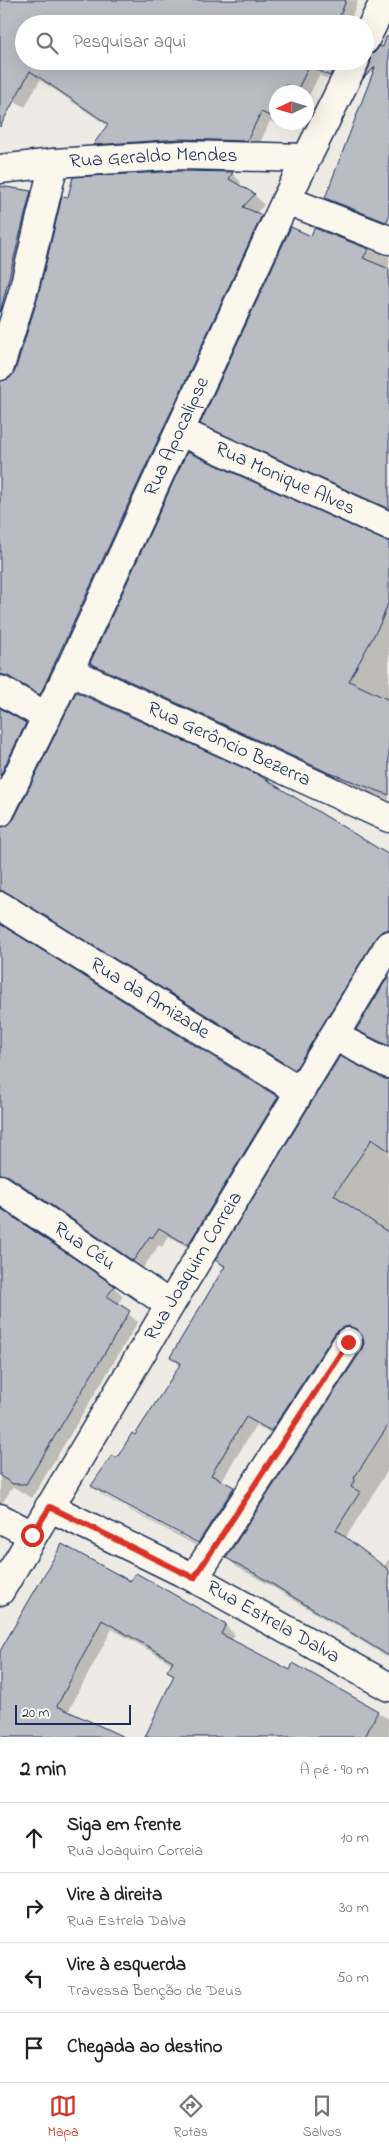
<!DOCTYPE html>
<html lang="pt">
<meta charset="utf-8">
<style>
:root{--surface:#fff;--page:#f6f6f6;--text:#222;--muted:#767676;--line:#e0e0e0;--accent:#d93025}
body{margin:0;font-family:"Indie Flower",sans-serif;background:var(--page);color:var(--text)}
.compass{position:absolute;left:269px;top:85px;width:45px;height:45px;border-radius:50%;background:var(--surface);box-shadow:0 5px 20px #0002;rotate:266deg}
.scale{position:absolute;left:15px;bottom:12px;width:116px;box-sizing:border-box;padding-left:5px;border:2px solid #1b2f5e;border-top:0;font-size:14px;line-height:18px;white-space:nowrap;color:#1b2f5e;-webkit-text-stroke:4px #fbf7ec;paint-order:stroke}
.stop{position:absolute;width:15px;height:15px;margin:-11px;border:4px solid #d93025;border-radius:50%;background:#fff}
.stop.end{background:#d93025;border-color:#fff;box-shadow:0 1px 5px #0008}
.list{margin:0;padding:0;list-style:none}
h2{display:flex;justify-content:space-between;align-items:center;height:65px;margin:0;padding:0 20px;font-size:21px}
h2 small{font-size:16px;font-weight:400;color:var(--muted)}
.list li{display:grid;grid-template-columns:32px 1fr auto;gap:15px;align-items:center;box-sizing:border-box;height:70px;padding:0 20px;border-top:1px solid var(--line)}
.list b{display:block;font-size:19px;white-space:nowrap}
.list p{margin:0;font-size:16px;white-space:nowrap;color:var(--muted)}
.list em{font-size:16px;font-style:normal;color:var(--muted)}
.icon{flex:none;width:28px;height:28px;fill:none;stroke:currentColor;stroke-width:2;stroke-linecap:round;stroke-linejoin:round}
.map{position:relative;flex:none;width:389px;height:1737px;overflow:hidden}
.search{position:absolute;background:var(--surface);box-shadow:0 5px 20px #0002;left:15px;right:15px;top:15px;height:55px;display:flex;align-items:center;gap:12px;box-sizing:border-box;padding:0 18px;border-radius:28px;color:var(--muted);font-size:19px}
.sheet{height:345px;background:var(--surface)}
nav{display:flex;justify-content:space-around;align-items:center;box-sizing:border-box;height:70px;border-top:1px solid var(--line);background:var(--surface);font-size:14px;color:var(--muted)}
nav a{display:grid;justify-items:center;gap:2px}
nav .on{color:var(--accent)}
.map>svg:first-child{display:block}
.shadow{fill:#0003;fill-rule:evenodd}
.building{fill:#b9bcc3;stroke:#1b2f5e}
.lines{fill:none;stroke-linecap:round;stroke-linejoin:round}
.minor-casing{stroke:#1b2f5e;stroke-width:31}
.minor{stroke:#fbf7ec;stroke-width:28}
.route{stroke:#d93025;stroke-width:6}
.labels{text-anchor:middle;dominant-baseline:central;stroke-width:4.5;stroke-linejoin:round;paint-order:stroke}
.street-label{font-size:20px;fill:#1b2f5e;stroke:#fbf7ec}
</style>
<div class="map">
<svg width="389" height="1737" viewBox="0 0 389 1737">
<rect width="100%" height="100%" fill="#eeebe4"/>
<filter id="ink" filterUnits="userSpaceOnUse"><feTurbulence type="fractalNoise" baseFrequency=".02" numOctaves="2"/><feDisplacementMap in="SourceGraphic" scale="10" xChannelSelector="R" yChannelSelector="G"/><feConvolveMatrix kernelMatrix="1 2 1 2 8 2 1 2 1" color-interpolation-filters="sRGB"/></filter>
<g filter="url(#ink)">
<path class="shadow" d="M 0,0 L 358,0 L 349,24 L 24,24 L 24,61 L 335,61 L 328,79 L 319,75 L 308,98 L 306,92 L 276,92 L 276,122 L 283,122 L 281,126 L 270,121 L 257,150 L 104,154 L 95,145 L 108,126 L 40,80 L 25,107 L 0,93 Z
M 389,69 L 389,228 L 336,207 L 326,198 Z
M 232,173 L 241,182 L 239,187 L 255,195 L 264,205 L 255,214 L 261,216 L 270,226 L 49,703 L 0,687 L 0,382 L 11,379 Z
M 0,187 L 31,192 L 40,202 L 0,352 Z
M 315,229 L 389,257 L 389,513 L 211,433 L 202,423 Z
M 382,541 L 389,542 L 389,800 L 338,781 L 101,672 L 91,663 Z
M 0,709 L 25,724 L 35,733 L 0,804 Z
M 0,829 L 389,857 L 389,942 L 304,1078 L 0,903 Z
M 0,926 L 278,1098 L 287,1107 L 198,1253 L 168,1236 L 162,1247 L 159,1245 L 142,1269 L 32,1194 L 0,1165 Z
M 389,977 L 389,1050 L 367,1039 L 357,1029 Z
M 382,1079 L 389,1081 L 389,1468 L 345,1539 L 383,1567 L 389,1559 L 389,1658 L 266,1583 L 237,1567 L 227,1558 L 362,1351 L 365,1343 L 364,1337 L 360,1335 L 281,1439 L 256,1425 L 221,1482 L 234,1488 L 243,1498 L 208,1552 L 102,1495 L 93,1486 L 136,1437 L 180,1366 L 171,1356 L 225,1269 L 217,1260 ZM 102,1491 L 204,1545 L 203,1547 L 102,1494 Z
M 0,1228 L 114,1287 L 123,1296 L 117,1305 L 138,1322 L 32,1498 L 13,1487 L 0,1506 Z
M 131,1583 L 225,1625 L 235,1635 L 231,1641 L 291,1672 L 294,1665 L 389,1719 L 389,1737 L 147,1737 L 175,1677 L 169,1671 L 173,1664 L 112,1629 L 68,1712 L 121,1737 L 0,1737 L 0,1653 Z"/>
<path class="building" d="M 0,0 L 346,0 L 337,24 L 24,24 L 24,61 L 337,61 L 330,76 L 309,66 L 298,89 L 285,85 L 282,92 L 276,92 L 276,106 L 272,117 L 261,112 L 247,141 L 180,139 L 93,145 L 108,124 L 30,71 L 0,127 Z
M 386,37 L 389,37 L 389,217 L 386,222 L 325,198 L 375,67 L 363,79 L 369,67 L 371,61 L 369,55 L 374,53 L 380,46 L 383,47 Z
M 181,171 L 233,172 L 229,179 L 255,194 L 243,207 L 262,215 L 40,695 L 8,676 L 0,674 L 0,381 L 10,378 L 15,371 L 38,297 L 62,196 L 68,197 L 73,177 Z
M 0,186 L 31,191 L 0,313 Z
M 291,227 L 311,236 L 314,228 L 369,249 L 363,258 L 389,269 L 389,509 L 200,424 Z
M 187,452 L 383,540 L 389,541 L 389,601 L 380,624 L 349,681 L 389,700 L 389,795 L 327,772 L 90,663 Z
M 76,692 L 257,774 L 389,855 L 389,929 L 382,931 L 376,937 L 295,1070 L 8,893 L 0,890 L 0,827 L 8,825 L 14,819 Z
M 0,708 L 26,723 L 0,776 Z
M 0,924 L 278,1097 L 188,1245 L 159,1228 L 152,1238 L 150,1236 L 133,1261 L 9,1176 L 0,1174 Z
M 389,975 L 389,1046 L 356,1030 Z
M 340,1056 L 382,1078 L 389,1080 L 389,1151 L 372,1139 L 334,1195 L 389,1233 L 389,1424 L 354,1478 L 355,1479 L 351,1487 L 360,1492 L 336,1530 L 389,1570 L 389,1656 L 256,1574 L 226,1558 L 361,1351 L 364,1343 L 362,1335 L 356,1329 L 349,1326 L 341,1328 L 335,1333 L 271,1431 L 246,1417 L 211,1475 L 234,1487 L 198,1543 L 91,1486 L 112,1455 L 117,1458 L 132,1433 L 135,1435 L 181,1363 L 170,1357 L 225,1266 L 215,1260 Z
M 0,1208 L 115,1286 L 107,1296 L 130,1311 L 26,1484 L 13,1484 L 0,1476 Z
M 62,1544 L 130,1581 L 136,1573 L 226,1624 L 221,1634 L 290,1670 L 293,1663 L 378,1711 L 365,1737 L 145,1737 L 174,1675 L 167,1671 L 173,1661 L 102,1620 L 57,1706 L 124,1737 L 0,1737 L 0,1651 Z"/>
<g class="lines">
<defs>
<g id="minor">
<path d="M 365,40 L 385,0"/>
<path id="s1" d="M 0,169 L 54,163 L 181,155 L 306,158"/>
<path d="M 286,200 L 389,240"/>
<path d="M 0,366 L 23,292 L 54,163"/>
<path id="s2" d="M 181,432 L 389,526"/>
<path id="s3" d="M 69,671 L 389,818"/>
<path d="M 0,690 L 47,717"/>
<path id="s4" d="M 0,812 L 69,671 L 286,200 L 355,61"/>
<path id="s5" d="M 0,906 L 299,1091"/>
<path d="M 334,1036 L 389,1064"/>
<path id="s6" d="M 0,1189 L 170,1305"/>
<path id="s7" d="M 49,1507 L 194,1578 L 389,1687"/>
<path d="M 0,1518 L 32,1535"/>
<path d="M 194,1578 L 348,1342"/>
<path id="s8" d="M 0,1591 L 170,1305 L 389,945"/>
</g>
</defs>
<use href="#minor" class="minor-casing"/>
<use href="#minor" class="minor"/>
</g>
</g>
<g class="lines" filter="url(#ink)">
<path class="route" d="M 32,1535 L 50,1507 L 194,1578 L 348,1342"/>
</g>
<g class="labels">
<g class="street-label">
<text stroke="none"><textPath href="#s1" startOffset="154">Rua Geraldo Mendes</textPath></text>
<text stroke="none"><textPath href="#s4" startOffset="415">Rua Apocalipse</textPath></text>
<text stroke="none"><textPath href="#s2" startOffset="114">Rua Monique Alves</textPath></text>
<text stroke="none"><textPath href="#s3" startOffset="176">Rua Gerôncio Bezerra</textPath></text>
<text stroke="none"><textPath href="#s5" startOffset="176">Rua da Amizade</textPath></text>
<text stroke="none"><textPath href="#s6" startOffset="102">Rua Céu</textPath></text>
<text stroke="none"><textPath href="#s8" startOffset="378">Rua Joaquim Correia</textPath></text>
<text stroke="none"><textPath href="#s7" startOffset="252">Rua Estrela Dalva</textPath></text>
</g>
</g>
</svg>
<svg class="compass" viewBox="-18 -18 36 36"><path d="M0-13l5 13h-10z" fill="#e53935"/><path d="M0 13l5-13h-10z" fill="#767676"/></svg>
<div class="scale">20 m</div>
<div class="stop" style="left:32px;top:1535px"></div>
<div class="stop end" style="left:348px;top:1342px"></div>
<div class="search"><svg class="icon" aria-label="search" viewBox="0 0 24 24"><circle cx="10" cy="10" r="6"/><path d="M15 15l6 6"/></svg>Pesquisar aqui</div>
</div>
<section class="sheet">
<h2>2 min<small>A pé · 90 m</small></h2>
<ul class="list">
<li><svg class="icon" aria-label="ahead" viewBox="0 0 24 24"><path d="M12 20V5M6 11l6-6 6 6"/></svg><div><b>Siga em frente</b><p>Rua Joaquim Correia</p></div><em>10 m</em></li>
<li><svg class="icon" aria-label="right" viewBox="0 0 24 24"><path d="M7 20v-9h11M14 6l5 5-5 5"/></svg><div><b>Vire à direita</b><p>Rua Estrela Dalva</p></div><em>30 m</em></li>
<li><svg class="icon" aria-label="left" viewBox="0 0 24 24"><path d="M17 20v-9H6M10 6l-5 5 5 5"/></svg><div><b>Vire à esquerda</b><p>Travessa Benção de Deus</p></div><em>50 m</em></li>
<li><svg class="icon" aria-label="arrive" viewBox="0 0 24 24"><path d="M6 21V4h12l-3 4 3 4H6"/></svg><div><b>Chegada ao destino</b></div></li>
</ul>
</section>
<nav>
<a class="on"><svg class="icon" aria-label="map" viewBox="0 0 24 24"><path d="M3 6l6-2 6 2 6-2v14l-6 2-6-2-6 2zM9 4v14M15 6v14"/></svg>Mapa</a>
<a><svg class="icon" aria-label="directions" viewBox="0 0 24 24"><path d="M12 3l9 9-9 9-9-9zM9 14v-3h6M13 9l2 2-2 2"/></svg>Rotas</a>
<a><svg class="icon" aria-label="saved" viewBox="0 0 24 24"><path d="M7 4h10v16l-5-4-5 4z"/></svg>Salvos</a>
</nav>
